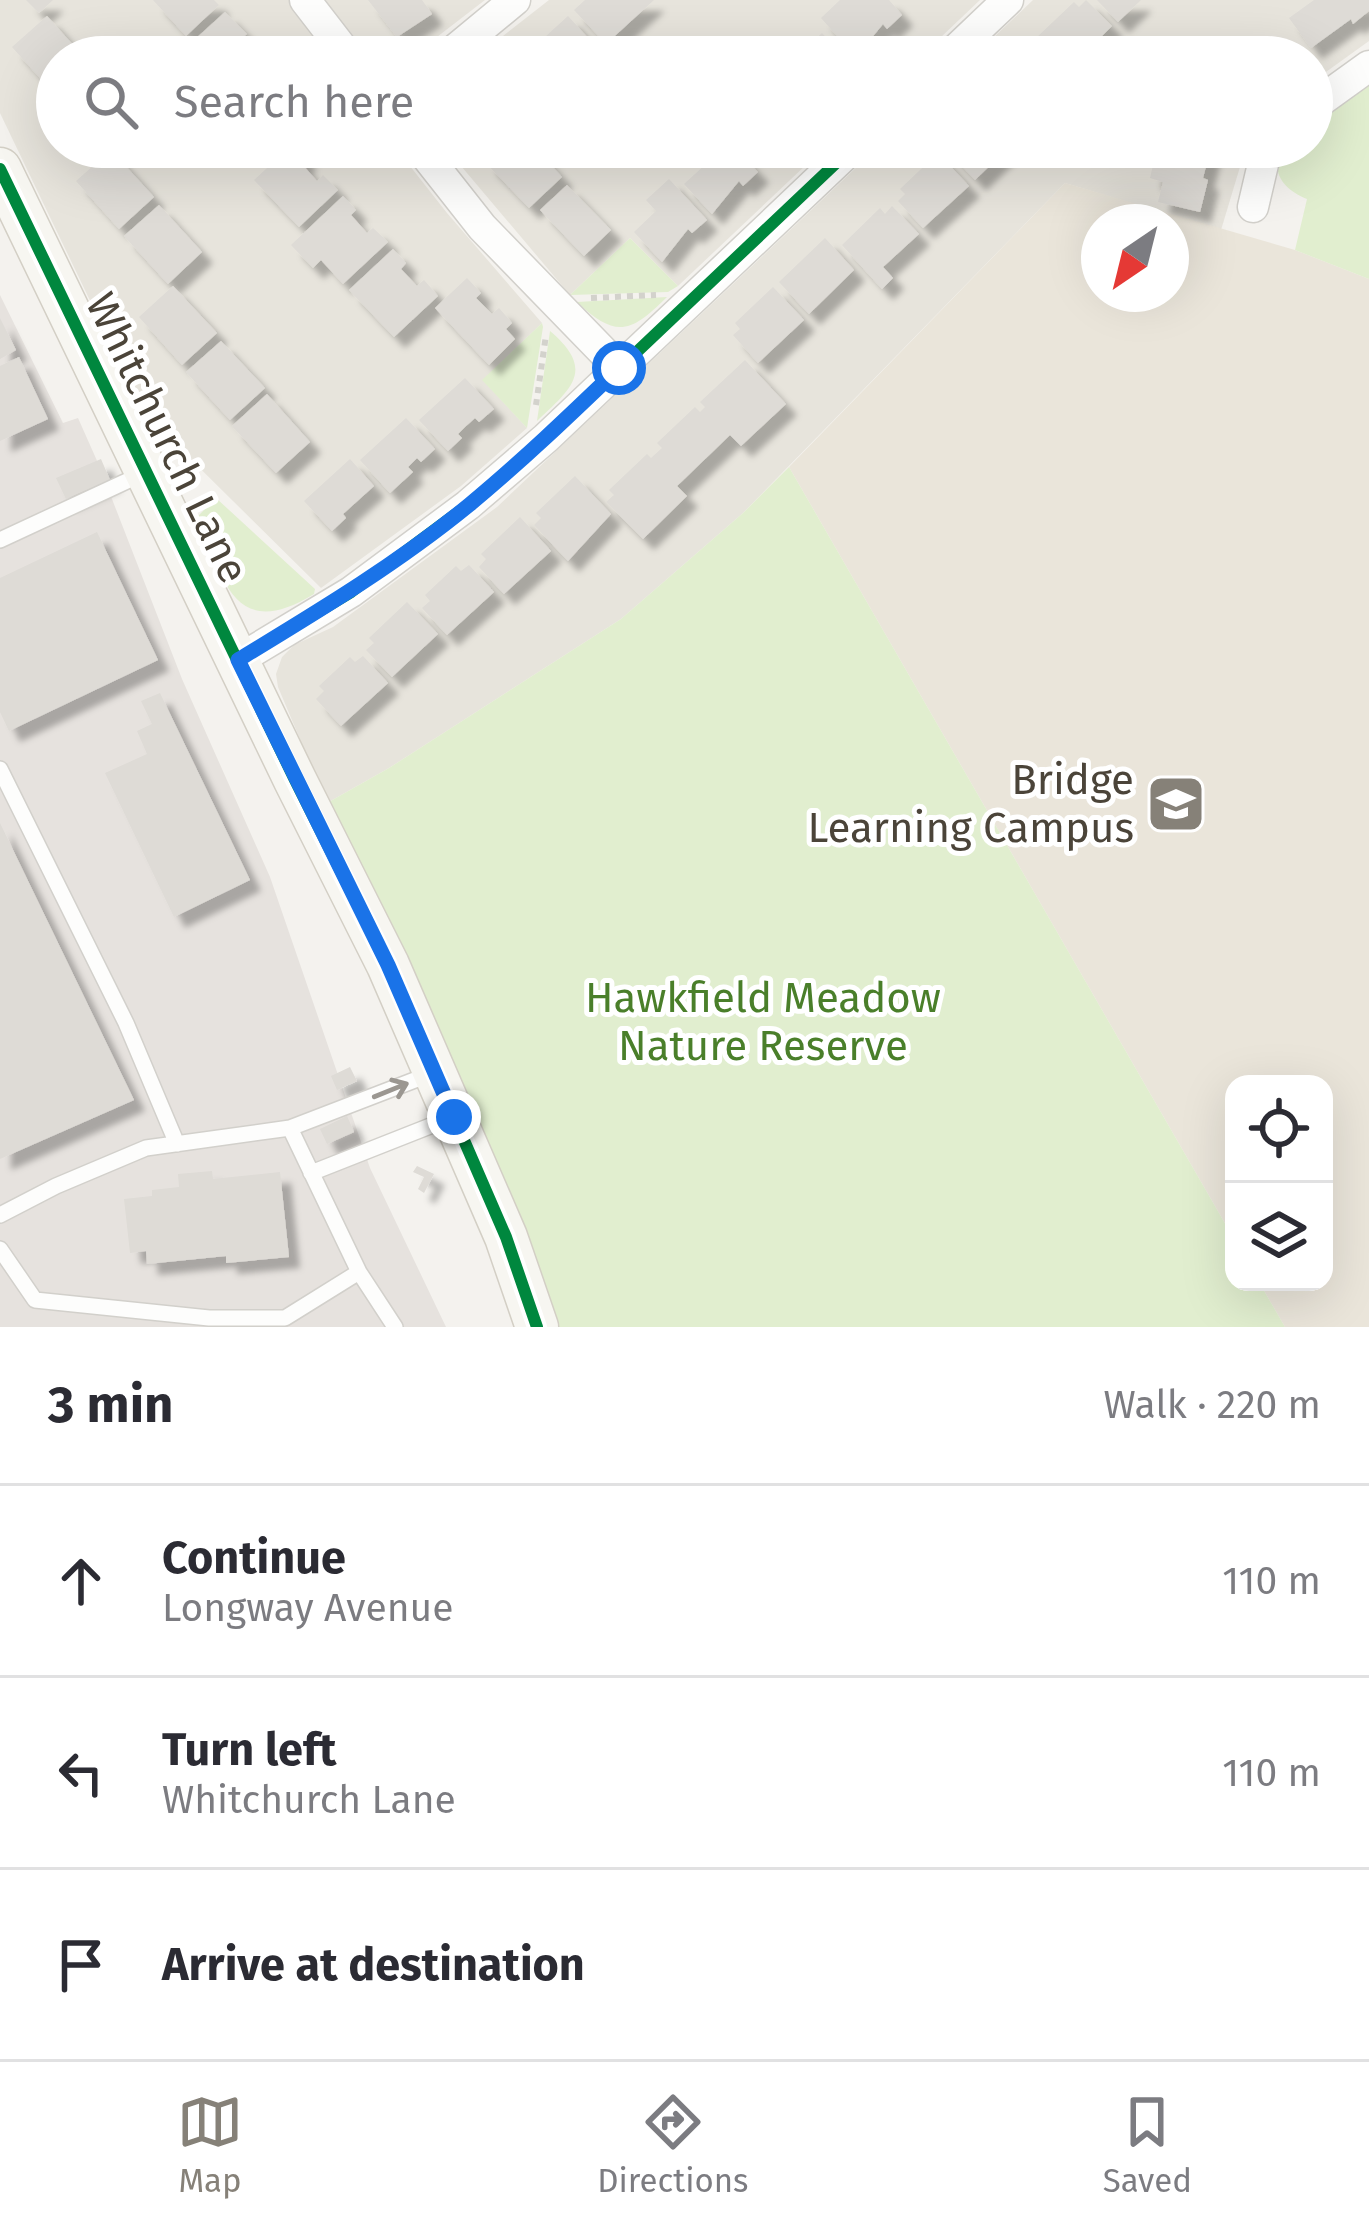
<!DOCTYPE html>
<meta charset="utf-8">
<style>
:root{--surface:#fff;--page:#f7f7f7;--text:#2b2b33;--muted:#7c7c81;--line:#e1e1e2;--accent:#868178}
body{margin:0;font-family:"Fira Sans",sans-serif;background:var(--page);color:var(--text)}
.controls{position:absolute;right:36px;bottom:36px;display:grid;overflow:hidden;border-radius:24px;box-shadow:0 12px 48px #0002}
.controls button{width:108px;height:108px;display:grid;place-items:center;padding:0;border:0;border-bottom:3px solid var(--line);background:var(--surface);color:var(--text);font:60px sans-serif}
.compass{position:absolute;left:1081px;top:204px;width:108px;height:108px;border-radius:50%;background:var(--surface);box-shadow:0 12px 48px #0002;rotate:215deg}
.stop{position:absolute;width:36px;height:36px;margin:-27px;border:9px solid #1a73e8;border-radius:50%;background:#fff}
.stop.end{background:#1a73e8;border-color:#fff;box-shadow:0 3px 12px #0008}
.list{margin:0;padding:0;list-style:none}
h2{display:flex;justify-content:space-between;align-items:center;height:156px;margin:0;padding:0 48px;font-size:51px}
h2 small{font-size:39px;font-weight:400;color:var(--muted)}
.list li{display:grid;grid-template-columns:78px 1fr auto;gap:36px;align-items:center;box-sizing:border-box;height:192px;padding:0 48px;border-top:3px solid var(--line)}
.list b{display:block;font-size:45px;white-space:nowrap}
.list p{margin:0;font-size:39px;white-space:nowrap;color:var(--muted)}
.list em{font-size:39px;font-style:normal;color:var(--muted)}
.icon{flex:none;width:66px;height:66px;fill:none;stroke:currentColor;stroke-width:2;stroke-linecap:round;stroke-linejoin:round}
.map{position:relative;flex:none;width:1369px;height:1327px;overflow:hidden}
.search{position:absolute;background:var(--surface);box-shadow:0 12px 48px #0002;left:36px;right:36px;top:36px;height:132px;display:flex;align-items:center;gap:30px;box-sizing:border-box;padding:0 42px;border-radius:66px;color:var(--muted);font-size:45px}
.sheet{height:732px;background:var(--surface)}
nav{display:flex;justify-content:space-around;align-items:center;box-sizing:border-box;height:168px;border-top:3px solid var(--line);background:var(--surface);font-size:33px;color:var(--muted)}
nav a{display:grid;justify-items:center;gap:6px}
nav .on{color:var(--accent)}
.map>svg:first-child{display:block}
.residential{fill:#e7e4dc}
.industrial{fill:#e6e2de}
.education{fill:#eae5da;fill-rule:evenodd}
.green{fill:#e1eecf}
.building{fill:#dedbd6;filter:url(#shadow)}
.lines{fill:none;stroke-linecap:round;stroke-linejoin:round}
.lane-casing{stroke:#d2d0cb;stroke-width:18}
.street-casing{stroke:#d2d0cb;stroke-width:33}
.secondary-casing{stroke:#d3cfc5;stroke-width:45}
.path{stroke:#d3d2cc;stroke-width:6;stroke-dasharray:6 6;stroke-linecap:butt}
.lane{stroke:#fdfdfc;stroke-width:15}
.street{stroke:#fdfdfc;stroke-width:30}
.secondary{stroke:#f7f6f1;stroke-width:42}
.cycleway-casing{stroke:#fff;stroke-width:20}
.cycleway{stroke:#00873e;stroke-width:12}
.oneway{stroke:#9b9791}
.route{stroke:#1a73e8;stroke-width:15}
.labels{text-anchor:middle;dominant-baseline:central;stroke-width:10;stroke-linejoin:round;paint-order:stroke}
.street-label{font-size:42px;fill:#4b4439;stroke:#fff}
.poi-label{font-size:42px;fill:#4b4439;stroke:#fff;text-anchor:end}
.park-label{font-size:42px;fill:#4a7f2a;stroke:#fff}
</style>
<div class="map">
<svg width="1369" height="1327" viewBox="0 0 1369 1327">
<defs>
<filter id="shadow"><feDropShadow dx="11" dy="11" stdDeviation="3" flood-color="#0004"/></filter>
</defs>
<rect width="100%" height="100%" fill="#f4f2ee"/>
<path class="residential" d="M 0,0 L 485,0 L 411,57 L 57,57 L 57,147 L 395,147 L 447,213 L 542,323 L 483,380 L 527,428 L 461,486 L 321,588 L 144,413 L 0,113 Z
M 549,0 L 980,0 L 920,57 L 476,57 Z
M 1033,0 L 1369,0 L 1369,41 L 1312,82 L 1312,57 L 973,57 Z
M 445,147 L 825,147 L 678,286 L 630,238 L 570,295 Z
M 878,147 L 1246,147 L 1221,230 L 1065,183 L 743,513 L 621,619 L 389,768 L 327,803 L 278,687 L 276,674 L 282,657 L 294,645 L 333,627 L 497,507 Z"/>
<path class="industrial" d="M 0,295 L 63,423 L 78,418 L 98,463 L 182,679 L 270,877 L 370,1168 L 446,1327 L 0,1327 Z"/>
<path class="education" d="M 1065,183 L 1295,250 L 1369,279 L 1369,1327 L 1285,1327 L 1259,1282 L 1324,1282 L 1324,1084 L 1234,1084 L 1234,1239 L 789,467 ZM 1099,222 L 1171,222 L 1171,294 L 1099,294 Z"/>
<path class="green" d="M 1369,79 L 1369,279 L 1295,250 L 1307,199 C 1284,190 1268,171 1283,147 L 1312,147 L 1312,122 Z
M 630,238 L 678,286 L 668,292 L 570,295 Z
M 667,297 C 631,333 616,339 577,302 Z
M 542,323 L 543,327 L 527,428 L 482,380 Z
M 550,331 C 596,370 572,388 537,421 Z
M 789,467 L 1234,1239 L 1234,1282 L 1259,1282 L 1285,1327 L 557,1327 C 492,1143 411,978 327,803 L 389,768 L 621,619 L 743,513 Z
M 216,498 L 315,589 L 314,594 C 234,643 225,580 195,519 Z"/>
<path class="building" d="M 26,0 L 53,0 L 39,13 Z
M 153,0 L 214,0 L 219,5 L 186,36 Z
M 368,0 L 422,0 L 432,14 L 397,37 Z
M 585,0 L 654,0 L 606,44 L 574,10 Z
M 840,0 L 889,0 L 902,15 L 887,29 L 883,24 L 856,57 L 821,18 Z
M 1086,0 L 1112,26 L 1081,57 L 1054,57 L 1036,38 L 1074,2 L 1079,7 Z
M 1097,0 L 1141,0 L 1118,22 Z
M 1314,0 L 1369,0 L 1369,11 L 1353,24 L 1351,19 L 1311,48 L 1289,18 Z
M 225,12 L 247,34 L 241,39 L 249,48 L 255,43 L 268,57 L 206,57 L 192,42 Z
M 47,16 L 84,57 L 57,57 L 57,97 L 12,47 Z
M 568,16 L 599,50 L 592,57 L 523,57 Z
M 822,33 L 845,57 L 796,57 Z
M 1264,36 L 1272,47 L 1283,39 L 1296,57 L 1236,57 Z
M 290,147 L 295,147 L 306,158 L 301,163 L 317,181 L 323,175 L 338,190 L 299,227 L 254,180 Z
M 501,147 L 548,147 L 541,154 L 562,177 L 529,208 L 485,162 Z
M 696,147 L 734,147 L 758,172 L 743,186 L 739,181 L 712,214 L 684,184 L 707,163 Z
M 944,147 L 1009,147 L 975,180 Z
M 1172,147 L 1211,147 L 1203,178 L 1208,180 L 1200,212 L 1158,202 L 1163,182 L 1150,178 L 1157,149 L 1171,152 Z
M 111,150 L 154,197 L 119,229 L 76,181 Z
M 938,153 L 969,186 L 923,228 L 898,201 L 905,194 L 900,189 Z
M 669,179 L 707,220 L 692,233 L 688,229 L 662,262 L 634,232 L 656,211 L 646,200 Z
M 567,185 L 611,230 L 584,256 L 540,210 Z
M 343,196 L 356,210 L 351,215 L 367,233 L 373,228 L 388,242 L 343,284 L 321,260 L 313,268 L 291,245 Z
M 159,205 L 202,252 L 168,284 L 124,236 Z
M 892,206 L 919,234 L 883,267 L 893,278 L 882,289 L 842,245 L 880,208 L 885,214 Z
M 825,238 L 854,270 L 809,314 L 779,282 Z
M 393,249 L 406,263 L 401,269 L 417,286 L 424,280 L 438,296 L 394,337 L 349,290 Z
M 467,278 L 481,293 L 476,298 L 492,314 L 499,308 L 512,323 L 506,329 L 515,339 L 489,365 L 435,308 Z
M 173,286 L 217,333 L 182,365 L 139,317 Z
M 773,287 L 804,320 L 758,363 L 733,335 L 740,329 L 735,323 Z
M 0,318 L 16,350 L 0,359 Z
M 221,341 L 265,388 L 230,420 L 186,372 Z
M 19,357 L 48,419 L 0,441 L 0,366 Z
M 745,360 L 786,404 L 741,446 L 730,435 L 677,486 L 687,496 L 643,539 L 606,502 L 614,495 L 609,490 L 647,454 L 651,458 L 662,448 L 657,443 L 695,407 L 700,412 L 705,407 L 700,402 Z
M 465,378 L 494,409 L 479,422 L 475,418 L 466,426 L 458,434 L 462,438 L 448,451 L 419,420 Z
M 267,394 L 310,442 L 276,473 L 232,426 Z
M 406,418 L 435,449 L 421,462 L 417,458 L 408,467 L 413,472 L 390,493 L 360,460 Z
M 101,459 L 110,480 L 66,499 L 56,478 Z
M 350,459 L 374,486 L 343,514 L 346,518 L 332,531 L 304,501 Z
M 575,476 L 611,514 L 568,561 L 534,525 L 541,518 L 536,513 Z
M 520,517 L 551,551 L 504,594 L 479,567 L 486,559 L 481,554 Z
M 97,532 L 158,660 L 9,731 L 0,712 L 0,578 Z
M 469,565 L 494,592 L 447,635 L 422,608 L 430,601 L 425,595 L 456,566 L 461,571 Z
M 407,602 L 438,634 L 392,677 L 366,650 L 374,643 L 369,638 Z
M 363,656 L 388,683 L 341,726 L 316,699 L 324,691 L 319,686 L 350,657 L 355,662 Z
M 160,693 L 250,880 L 174,917 L 105,773 L 147,754 L 137,731 L 152,724 L 141,701 Z
M 0,823 L 134,1100 L 0,1159 Z
M 350,1067 L 357,1081 L 337,1090 L 331,1076 Z
M 347,1116 L 354,1132 L 327,1144 L 320,1129 Z
M 417,1166 L 434,1174 L 424,1193 L 418,1189 L 424,1177 L 413,1172 Z
M 212,1171 L 213,1179 L 280,1172 L 289,1257 L 226,1263 L 226,1256 L 147,1264 L 146,1251 L 130,1253 L 124,1199 L 152,1196 L 152,1190 L 179,1187 L 178,1174 Z"/>
<g class="lines">
<defs>
<path id="lane" d="M 0,540 L 142,474
M 0,769 L 126,1023 L 177,1144
M 290,1128 L 359,1272 L 395,1327
M 311,1173 L 453,1117
M 0,1215 L 56,1186 L 146,1148 L 290,1128 L 433,1073
M 0,1249 L 35,1300 L 209,1318 L 285,1318 L 359,1272"/>
<path id="street" d="M 305,0 L 349,57
M 446,57 L 515,0
M 948,57 L 1008,0
M 1312,107 L 1369,66
M 419,147 L 482,227 L 619,368
M 1253,207 L 1267,147
M 238,660 L 351,592 L 468,505 L 546,438 L 853,147"/>
<path id="secondary" d="M 0,169 L 295,780 L 388,965 L 506,1237 L 537,1327"/>
</defs>
<use href="#lane" class="lane-casing"/>
<use href="#street" class="street-casing"/>
<use href="#secondary" class="secondary-casing"/>
<path class="path" d="M 591,298 L 656,295
M 536,405 L 546,335"/>
<use href="#lane" class="lane"/>
<use href="#street" class="street"/>
<use href="#secondary" class="secondary"/>
<defs>
<path id="cycleway" d="M 0,169 L 295,780 L 388,965 L 506,1237 L 537,1327
M 238,660 L 351,592 L 468,505 L 546,438 L 853,147"/>
</defs>
<use href="#cycleway" class="cycleway-casing"/>
<use href="#cycleway" class="cycleway"/>
</g>
<defs><path id="oneway-shaft" d="M-6 0H5M1.5-3L5.5 0L1.5 3" fill="none" stroke-width="1.6" stroke-linecap="round" stroke-linejoin="round" transform="scale(3)"/></defs>
<use class="oneway" href="#oneway-shaft" transform="translate(391 1090) rotate(-22)"/>
<g class="lines">
<path class="route" d="M 454,1117 L 388,965 L 238,660 C 317,612 397,564 469,505 C 521,462 570,415 619,368"/>
</g>
<defs>
<symbol id="school-square" viewBox="-11 -11 22 22"><rect x="-9" y="-9" width="18" height="18" rx="4" fill="#868178" stroke="#fff"/><path d="M0-5L7-2L0 1L-7-2ZM-4 1L0 2.5L4 1V4Q0 6-4 4Z" fill="#fff"/></symbol>
</defs>
<g fill-rule="evenodd">
<use href="#school-square" x="1143" y="771" width="66" height="66"/>
</g>
<g class="labels">
<g class="street-label">
<text transform="translate(167 438) rotate(64)">Whitchurch Lane</text>
</g>
<g class="poi-label">
<text x="1134" y="780">Bridge<tspan x="1134" dy="48">Learning Campus</tspan></text>
</g>
<g class="park-label">
<text x="763" y="998">Hawkfield Meadow<tspan x="763" dy="48">Nature Reserve</tspan></text>
</g>
</g>
</svg>
<div class="controls">
<button><svg class="icon" aria-label="locate" viewBox="0 0 24 24"><circle cx="12" cy="12" r="6"/><path d="M12 2v4M12 18v4M2 12h4M18 12h4"/></svg></button>
<button><svg class="icon" aria-label="layers" viewBox="0 0 24 24"><path d="M12 4l9 5-9 5-9-5zM3 14l9 5 9-5"/></svg></button>
</div>
<svg class="compass" viewBox="-18 -18 36 36"><path d="M0-13l5 13h-10z" fill="#e53935"/><path d="M0 13l5-13h-10z" fill="#7c7c81"/></svg>
<div class="stop" style="left:619px;top:368px"></div>
<div class="stop end" style="left:454px;top:1117px"></div>
<div class="search"><svg class="icon" aria-label="search" viewBox="0 0 24 24"><circle cx="10" cy="10" r="6"/><path d="M15 15l6 6"/></svg>Search here</div>
</div>
<section class="sheet">
<h2>3 min<small>Walk · 220 m</small></h2>
<ul class="list">
<li><svg class="icon" aria-label="ahead" viewBox="0 0 24 24"><path d="M12 20V5M6 11l6-6 6 6"/></svg><div><b>Continue</b><p>Longway Avenue</p></div><em>110 m</em></li>
<li><svg class="icon" aria-label="left" viewBox="0 0 24 24"><path d="M17 20v-9H6M10 6l-5 5 5 5"/></svg><div><b>Turn left</b><p>Whitchurch Lane</p></div><em>110 m</em></li>
<li><svg class="icon" aria-label="arrive" viewBox="0 0 24 24"><path d="M6 21V4h12l-3 4 3 4H6"/></svg><div><b>Arrive at destination</b></div></li>
</ul>
</section>
<nav>
<a class="on"><svg class="icon" aria-label="map" viewBox="0 0 24 24"><path d="M3 6l6-2 6 2 6-2v14l-6 2-6-2-6 2zM9 4v14M15 6v14"/></svg>Map</a>
<a><svg class="icon" aria-label="directions" viewBox="0 0 24 24"><path d="M12 3l9 9-9 9-9-9zM9 14v-3h6M13 9l2 2-2 2"/></svg>Directions</a>
<a><svg class="icon" aria-label="saved" viewBox="0 0 24 24"><path d="M7 4h10v16l-5-4-5 4z"/></svg>Saved</a>
</nav>
